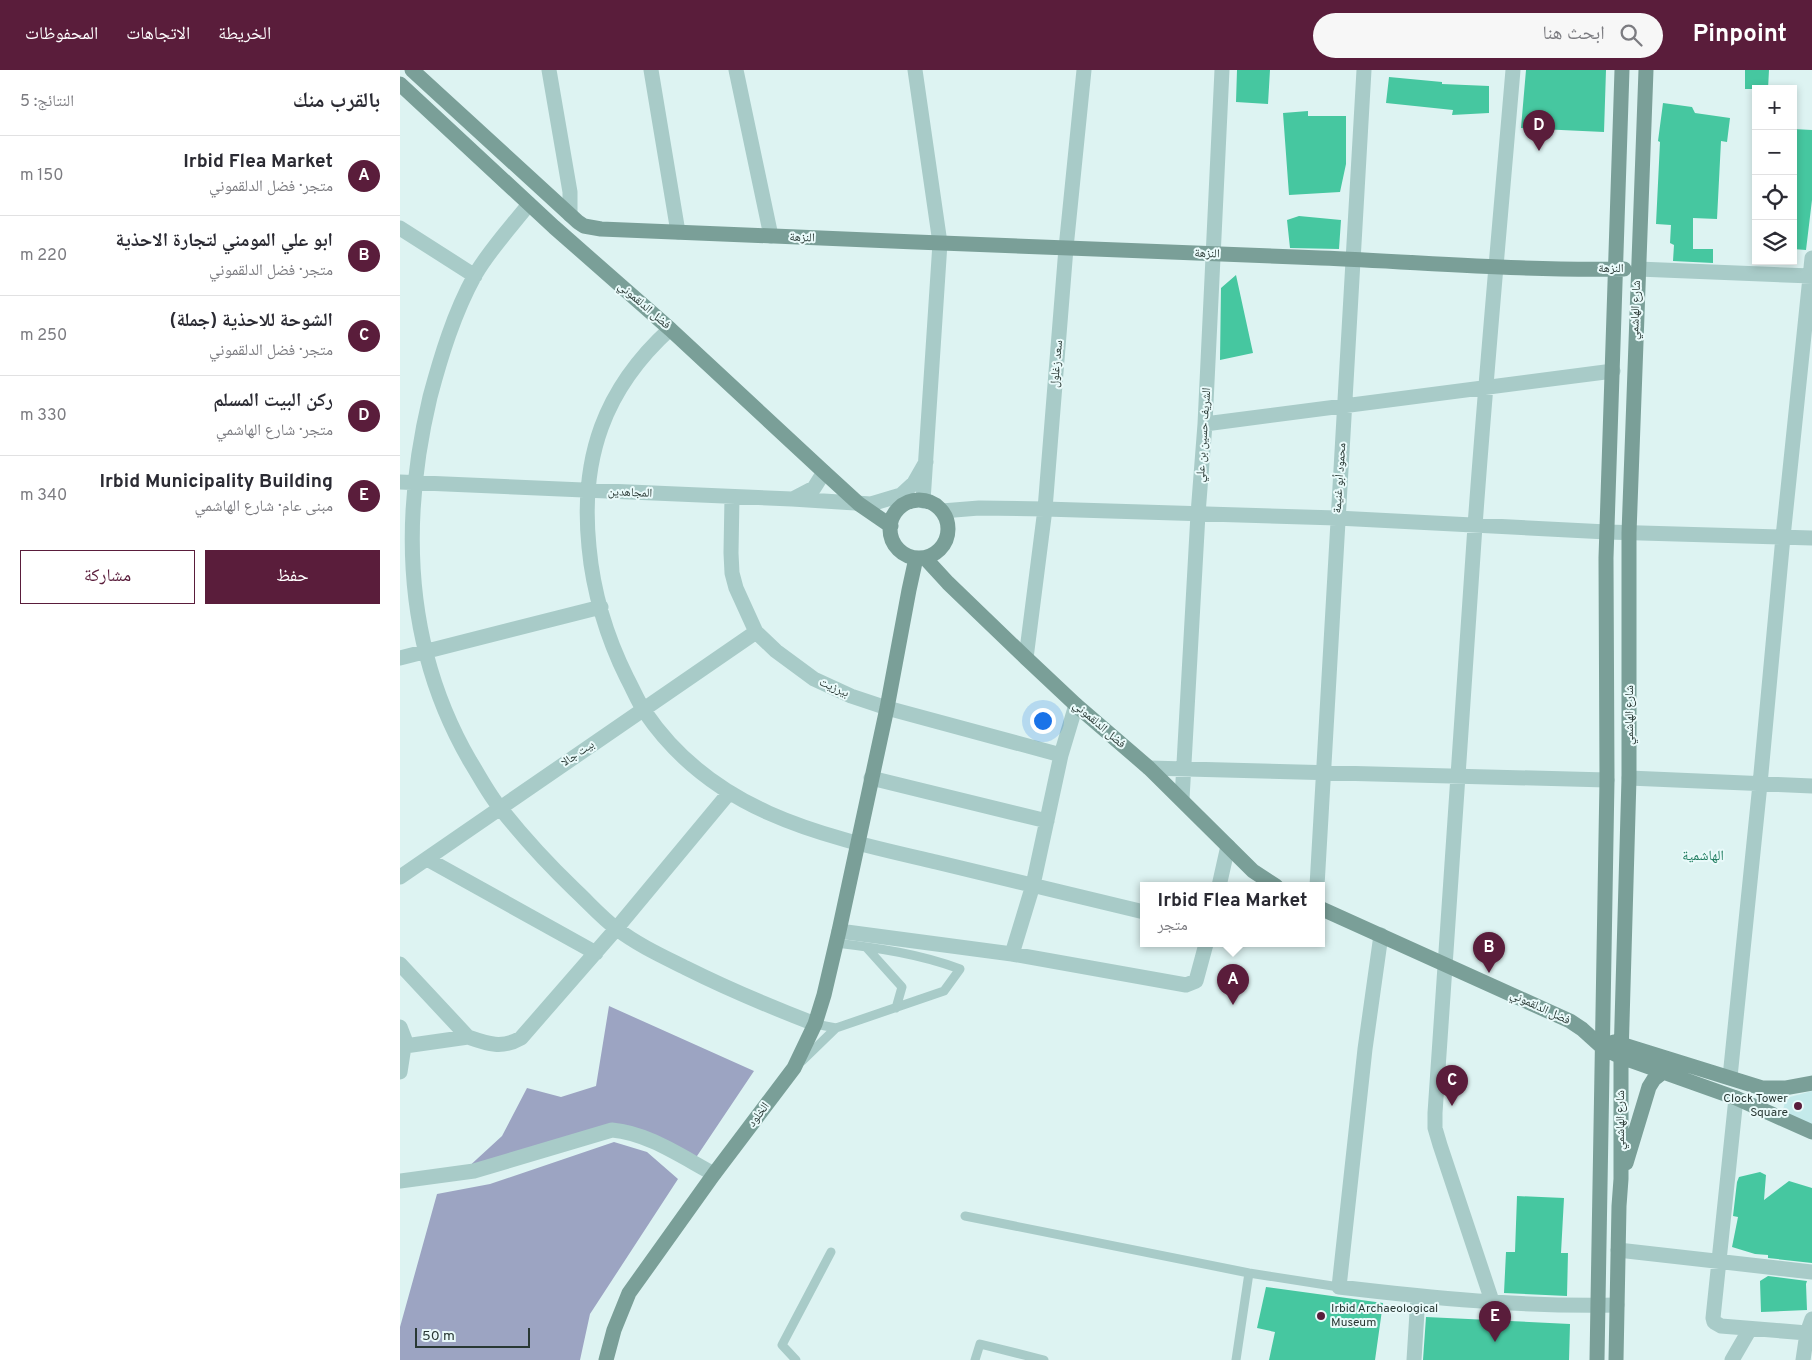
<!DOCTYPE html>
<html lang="ar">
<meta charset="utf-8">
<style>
:root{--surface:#fff;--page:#f7f7f7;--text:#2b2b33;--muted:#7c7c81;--line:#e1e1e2;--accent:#5a1d3b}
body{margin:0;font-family:Overpass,"Noto Naskh Arabic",sans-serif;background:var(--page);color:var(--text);direction:rtl}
.controls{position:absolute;right:15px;top:15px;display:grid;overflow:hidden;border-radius:0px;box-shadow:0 2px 8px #0003}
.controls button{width:45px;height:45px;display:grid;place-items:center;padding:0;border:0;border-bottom:1px solid var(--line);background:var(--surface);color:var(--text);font:25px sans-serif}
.scale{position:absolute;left:15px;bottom:12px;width:115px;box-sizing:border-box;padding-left:5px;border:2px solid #293834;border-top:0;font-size:14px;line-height:18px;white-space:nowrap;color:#293834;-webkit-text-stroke:4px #e9fafa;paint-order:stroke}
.you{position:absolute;left:642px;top:650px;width:18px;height:18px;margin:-12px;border:4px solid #fff;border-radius:50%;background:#1a73e8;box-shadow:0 0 0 8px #1a73e833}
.badge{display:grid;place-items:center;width:32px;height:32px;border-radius:50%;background:var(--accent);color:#fff;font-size:16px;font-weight:700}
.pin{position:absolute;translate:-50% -41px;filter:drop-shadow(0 1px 2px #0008)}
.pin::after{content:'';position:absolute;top:26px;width:18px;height:15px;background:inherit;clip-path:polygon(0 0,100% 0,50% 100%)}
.popup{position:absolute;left:740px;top:812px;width:185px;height:65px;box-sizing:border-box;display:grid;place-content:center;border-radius:0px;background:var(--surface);filter:drop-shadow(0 1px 4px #0005);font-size:16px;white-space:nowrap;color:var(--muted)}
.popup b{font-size:19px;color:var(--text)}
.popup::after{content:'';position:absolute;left:50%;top:100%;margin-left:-10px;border:10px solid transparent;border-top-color:var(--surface)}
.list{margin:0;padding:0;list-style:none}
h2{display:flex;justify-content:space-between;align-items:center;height:65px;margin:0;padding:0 20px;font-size:21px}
h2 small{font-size:16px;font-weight:400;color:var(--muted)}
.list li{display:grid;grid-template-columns:32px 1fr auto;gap:15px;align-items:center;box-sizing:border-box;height:80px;padding:0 20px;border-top:1px solid var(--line)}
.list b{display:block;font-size:19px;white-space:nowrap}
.list p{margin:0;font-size:16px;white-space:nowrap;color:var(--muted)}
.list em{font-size:16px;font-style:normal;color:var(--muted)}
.actions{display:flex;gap:10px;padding:15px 20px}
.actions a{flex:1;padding:11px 0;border:1px solid var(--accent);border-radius:0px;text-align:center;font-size:18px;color:var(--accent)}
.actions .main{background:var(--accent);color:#fff}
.icon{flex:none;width:28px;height:28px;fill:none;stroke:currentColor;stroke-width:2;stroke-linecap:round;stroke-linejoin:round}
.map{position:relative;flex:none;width:1412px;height:1290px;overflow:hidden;direction:ltr}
header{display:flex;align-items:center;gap:30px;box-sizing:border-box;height:70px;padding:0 25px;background:var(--accent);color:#fff}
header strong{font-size:24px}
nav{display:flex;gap:28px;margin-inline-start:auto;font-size:18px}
.search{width:350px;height:45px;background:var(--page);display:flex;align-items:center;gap:12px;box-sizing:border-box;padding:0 18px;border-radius:28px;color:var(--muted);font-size:19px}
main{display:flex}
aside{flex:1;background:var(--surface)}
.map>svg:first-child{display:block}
.green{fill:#9ca4c2}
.plaza{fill:#c4eaeb}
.building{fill:#46c7a0}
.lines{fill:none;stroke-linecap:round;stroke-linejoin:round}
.lane{stroke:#a8cbc8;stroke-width:9}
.street{stroke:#a8cbc8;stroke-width:15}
.secondary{stroke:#7a9f98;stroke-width:15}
.poi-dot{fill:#5a1d3b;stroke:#e9fafa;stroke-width:2}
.labels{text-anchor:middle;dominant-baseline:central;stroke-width:4;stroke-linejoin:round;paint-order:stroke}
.street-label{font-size:12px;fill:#293834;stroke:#e9fafa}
.poi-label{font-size:12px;fill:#293834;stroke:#e9fafa;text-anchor:end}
.neighbourhood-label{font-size:14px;fill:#1e7c5f;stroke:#e9fafa}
</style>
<header>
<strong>Pinpoint</strong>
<div class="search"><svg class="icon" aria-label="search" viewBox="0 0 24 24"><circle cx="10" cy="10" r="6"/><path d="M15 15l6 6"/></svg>ابحث هنا</div>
<nav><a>الخريطة</a><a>الاتجاهات</a><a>المحفوظات</a></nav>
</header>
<main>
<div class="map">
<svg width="1412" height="1290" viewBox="0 0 1412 1290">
<rect width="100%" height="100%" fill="#ddf3f2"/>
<path class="green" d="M 209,936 L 354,1001 L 295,1089 L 212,1060 L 65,1100 L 102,1066 L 127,1018 L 161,1027 L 196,1016 Z
M 214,1072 L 247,1082 L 278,1109 L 190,1244 L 180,1290 L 0,1290 L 0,1257 L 37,1124 L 90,1114 Z"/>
<path class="plaza" d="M 1412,1021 L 1412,1056 L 1382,1044 L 1386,1028 Z"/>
<path class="building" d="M 837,0 L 870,0 L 868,34 L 836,32 Z
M 1126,0 L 1206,0 L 1204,62 L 1121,58 Z
M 1345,0 L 1369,0 L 1368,19 L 1345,19 Z
M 989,7 L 1042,12 L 1042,14 L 1089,16 L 1089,43 L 1052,45 L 1053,40 L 986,33 Z
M 1263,33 L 1292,37 L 1295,43 L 1330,48 L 1327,72 L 1321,71 L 1317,149 L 1293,148 L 1293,179 L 1313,179 L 1313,193 L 1273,191 L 1274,175 L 1270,173 L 1271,155 L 1256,154 L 1260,72 L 1258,71 Z
M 908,41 L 908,46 L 946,46 L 946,94 L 940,122 L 889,125 L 883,43 Z
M 1393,59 L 1412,60 L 1412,130 L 1406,180 L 1393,179 Z
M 899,146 L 941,150 L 939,179 L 890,178 L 887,150 Z
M 836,205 L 853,283 L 820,290 L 821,218 Z
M 1360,1102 L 1366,1105 L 1364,1130 L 1389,1111 L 1412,1118 L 1412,1193 L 1368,1188 L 1368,1185 L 1355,1184 L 1332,1177 L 1338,1147 L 1333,1146 L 1337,1112 L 1339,1107 Z
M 1117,1126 L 1164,1128 L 1161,1183 L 1168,1183 L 1167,1226 L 1104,1223 L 1106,1182 L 1115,1182 Z
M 1368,1206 L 1407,1211 L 1406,1214 L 1407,1240 L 1361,1242 L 1360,1211 Z
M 866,1217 L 983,1233 L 975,1290 L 869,1290 L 875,1262 L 857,1258 Z
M 1026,1247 L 1170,1254 L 1169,1290 L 1023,1290 Z"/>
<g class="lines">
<path class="lane" d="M 466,877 L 502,917 L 496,938
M 415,954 L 436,958
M 402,991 L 436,958 L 544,921 L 560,899 C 520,884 478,878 436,873
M 565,1146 L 849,1203 L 939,1217
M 396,1290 L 382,1275 L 431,1182
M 575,1290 L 580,1274 L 644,1290
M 836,1290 L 849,1203"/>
<path class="street" d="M 149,0 L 170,122 L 170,145
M 251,0 L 278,162
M 336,0 L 371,166
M 515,0 L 540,173 L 523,431
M 129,134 C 111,157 90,179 75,205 C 54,243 41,286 30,327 C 0,453 4,577 70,691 C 80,707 89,725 101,739 C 124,768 149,795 175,820 C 189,833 202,848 217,859 C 238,875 262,886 286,898 C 328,919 371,937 415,954
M 0,158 L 75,206
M 1238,199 L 1412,206
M 270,259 C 204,319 180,388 189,477 C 193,521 207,568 227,608 C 233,619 238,632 245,642 C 314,744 424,766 536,792 C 605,809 675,825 744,842
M 805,354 L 1213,301
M 0,412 L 392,429 L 471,434 L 501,425 L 514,413 L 526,392
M 332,427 L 331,483 L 332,503 L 336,518 L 356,562 L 376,581 L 414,609 L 451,626 L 487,638 L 661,685
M 393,429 L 414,418 L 424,402
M 542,441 L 579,438 L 645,439 L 937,448 L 1207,462 L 1412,468
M 0,588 L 201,537
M 626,588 L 645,439 L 666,178 L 684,0
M 749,698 L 1207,710
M 471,708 L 647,751
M 1229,708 L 1412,716
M 782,729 L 798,444 L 805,354 L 822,0
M 27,789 L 196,883
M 0,807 L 356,562
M 819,816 L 828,776
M 917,816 L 964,0
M 439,861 L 612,884 L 786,915 L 796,911 L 806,874
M 981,865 L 965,979 L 939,1217 C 1031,1228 1124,1237 1217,1235
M 612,884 L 633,815 L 661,685 L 676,635
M 0,894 L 68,967 C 88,974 102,979 121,968 L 216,859 L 329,723
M 0,957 L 5,970 L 0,1002
M 5,976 L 68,967
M 1330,1007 L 1360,714 L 1383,467 L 1412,188
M 1336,1028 L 1313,1248 L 1314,1252 L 1321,1256 L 1407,1263
M 0,1111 L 74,1101 L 212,1060 C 248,1063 282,1087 314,1104
M 1218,1180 L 1412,1202
M 1092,1231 L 1040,1075 L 1035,1058 L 1035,1043 C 1050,847 1061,651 1075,456 C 1086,304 1100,152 1113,0
M 1014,1290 L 1018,1226
M 1332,1290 L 1350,1259
M 1403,1290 L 1407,1263 L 1412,1249"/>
<path class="secondary" d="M 12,0 L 178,152 L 184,156 L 201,159 C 441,168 681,180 921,188 C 1022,192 1123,201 1224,199
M 0,14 L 154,157 L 270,259 L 424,402 L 459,434 L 491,456
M490 459a29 29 0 1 1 58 0a29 29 0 1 1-58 0Z
M 525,488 L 548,513 L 626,588 L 676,635 L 749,698 L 853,801 L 876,816
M 922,839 L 1170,951 L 1182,959 L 1203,978 L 1221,987 L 1336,1028 L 1412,1062
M 1214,972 L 1362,1018 L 1385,1018 L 1412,1013
M 1226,1093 L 1249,1017 L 1254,1009 L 1263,1002
M 206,1290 L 214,1260 L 229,1223 L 314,1104 L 394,998 L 415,954 L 424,925 L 439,861 L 487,638 L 509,520 L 516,488
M 1197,1290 L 1207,710 L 1206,488 L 1222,0
M 1216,1290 L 1219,1136 L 1221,1109 L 1221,987 L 1229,708 L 1229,463 L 1246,0"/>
</g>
<g class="poi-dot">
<circle cx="1398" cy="1036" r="5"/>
<circle cx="921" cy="1246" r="5"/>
</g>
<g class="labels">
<g class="street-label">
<text transform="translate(402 168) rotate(2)">النزهة</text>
<text transform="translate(807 184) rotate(2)">النزهة</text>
<text x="1211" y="199">النزهة</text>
<text transform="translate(244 236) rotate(41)">فضل الدلقموني</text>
<text transform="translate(1236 240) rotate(-88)">شارع الهاشمي</text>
<text transform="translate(657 294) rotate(-85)">سعد زغلول</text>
<text transform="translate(804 365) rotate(-86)">الشريف حسين بن علي</text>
<text transform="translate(940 408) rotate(-86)">محمود أبو غنيمة</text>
<text transform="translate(230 423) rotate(2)">المجاهدين</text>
<text transform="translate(434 618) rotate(24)">بيرزيت</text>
<text transform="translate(1230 645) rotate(-90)">شارع الهاشمي</text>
<text transform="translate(699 655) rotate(41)">فضل الدلقموني</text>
<text transform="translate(178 684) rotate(-34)">بيت جالا</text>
<text transform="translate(1140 938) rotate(25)">فضل الدلقموني</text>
<text transform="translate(359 1045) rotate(-53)">الخلود</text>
<text transform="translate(1221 1050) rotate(-90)">شارع الهاشمي</text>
</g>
<g class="poi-label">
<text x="1388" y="1029">Clock Tower<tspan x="1388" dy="14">Square</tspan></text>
<text x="931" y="1239" text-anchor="start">Irbid Archaeological<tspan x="931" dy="14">Museum</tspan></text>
</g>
<g class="neighbourhood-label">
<text x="1303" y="786">الهاشمية</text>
</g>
</g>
</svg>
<div class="controls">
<button>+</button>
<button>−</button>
<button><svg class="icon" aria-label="locate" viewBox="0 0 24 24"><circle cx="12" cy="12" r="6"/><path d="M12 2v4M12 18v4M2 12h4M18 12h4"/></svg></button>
<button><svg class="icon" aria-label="layers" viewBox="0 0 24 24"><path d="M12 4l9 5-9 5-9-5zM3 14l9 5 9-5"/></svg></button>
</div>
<div class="scale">50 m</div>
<div class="you"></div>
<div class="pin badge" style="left:833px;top:935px">A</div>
<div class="popup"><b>Irbid Flea Market</b>متجر</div>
<div class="pin badge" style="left:1089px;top:903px">B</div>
<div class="pin badge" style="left:1052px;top:1036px">C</div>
<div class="pin badge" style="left:1139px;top:81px">D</div>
<div class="pin badge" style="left:1095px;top:1272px">E</div>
</div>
<aside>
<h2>بالقرب منك<small>النتائج: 5</small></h2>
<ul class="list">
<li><span class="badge">A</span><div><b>Irbid Flea Market</b><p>متجر · فضل الدلقموني</p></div><em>150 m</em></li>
<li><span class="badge">B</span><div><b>ابو علي المومني لتجارة الاحذية</b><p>متجر · فضل الدلقموني</p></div><em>220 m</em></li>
<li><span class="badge">C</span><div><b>الشوحة للاحذية (جملة)</b><p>متجر · فضل الدلقموني</p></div><em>250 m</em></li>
<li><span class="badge">D</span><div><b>ركن البيت المسلم</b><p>متجر · شارع الهاشمي</p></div><em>330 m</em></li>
<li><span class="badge">E</span><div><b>Irbid Municipality Building</b><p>مبنى عام · شارع الهاشمي</p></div><em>340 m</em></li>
</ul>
<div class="actions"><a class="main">حفظ</a><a>مشاركة</a></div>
</aside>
</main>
